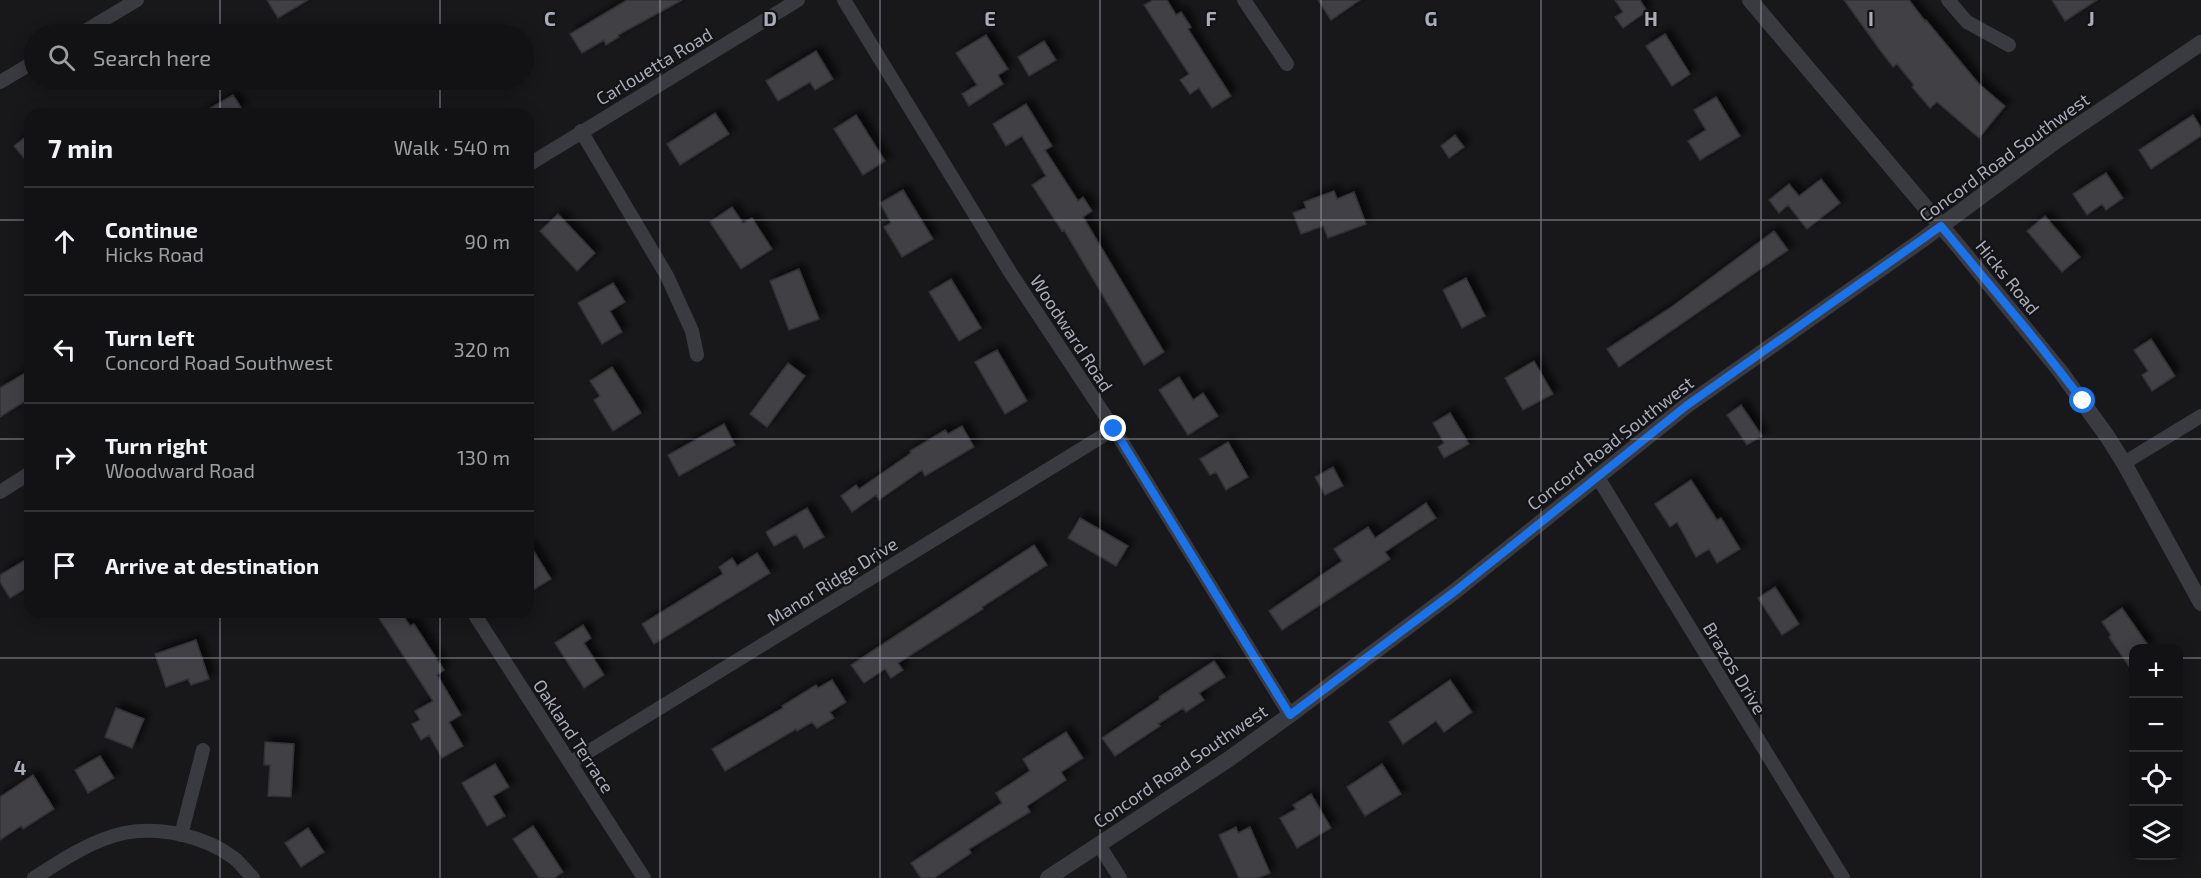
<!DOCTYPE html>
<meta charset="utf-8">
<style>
:root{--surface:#121214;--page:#1f2022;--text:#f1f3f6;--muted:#9c9ea0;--line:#313234}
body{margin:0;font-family:"Exo 2",sans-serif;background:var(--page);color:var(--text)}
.controls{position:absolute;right:18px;bottom:18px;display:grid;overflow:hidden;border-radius:12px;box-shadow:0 3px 15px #0003}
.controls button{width:54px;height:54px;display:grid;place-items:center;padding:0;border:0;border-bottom:2px solid var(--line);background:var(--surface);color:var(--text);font:30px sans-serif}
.stop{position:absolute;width:18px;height:18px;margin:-14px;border:4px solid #1a73e8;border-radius:50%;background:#fff}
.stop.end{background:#1a73e8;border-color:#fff;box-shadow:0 2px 6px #0008}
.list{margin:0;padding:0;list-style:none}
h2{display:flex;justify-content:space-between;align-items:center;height:78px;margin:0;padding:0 24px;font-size:26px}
h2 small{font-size:20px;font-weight:400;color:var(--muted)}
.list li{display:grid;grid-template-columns:39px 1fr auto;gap:18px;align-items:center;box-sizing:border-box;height:108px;padding:0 24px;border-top:2px solid var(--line)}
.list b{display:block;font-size:22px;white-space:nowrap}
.list p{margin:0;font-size:20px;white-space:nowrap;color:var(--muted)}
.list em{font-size:20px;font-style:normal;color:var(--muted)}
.icon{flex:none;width:33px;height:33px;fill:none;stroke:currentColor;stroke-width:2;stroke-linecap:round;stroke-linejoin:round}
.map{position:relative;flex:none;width:2201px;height:878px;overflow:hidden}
.search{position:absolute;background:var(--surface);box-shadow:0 3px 15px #0003;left:24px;top:24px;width:510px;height:66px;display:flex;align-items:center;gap:15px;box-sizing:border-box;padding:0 21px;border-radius:33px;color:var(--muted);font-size:22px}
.panel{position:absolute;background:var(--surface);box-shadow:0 3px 15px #0003;left:24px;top:108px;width:510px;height:510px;border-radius:18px}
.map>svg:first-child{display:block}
.building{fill:#3f4045;stroke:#323236;stroke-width:1.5;filter:url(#shadow)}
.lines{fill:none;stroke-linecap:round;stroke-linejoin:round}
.minor{stroke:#3a3a41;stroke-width:14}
.tertiary{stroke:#3a3a41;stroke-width:16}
.route{stroke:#1a73e8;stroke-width:8}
.grid{fill:none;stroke:#a9acbb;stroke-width:1.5;stroke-opacity:0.55}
.labels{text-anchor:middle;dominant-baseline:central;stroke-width:4.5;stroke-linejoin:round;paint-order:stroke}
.street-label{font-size:18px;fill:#a9acbb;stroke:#131315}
.grid-label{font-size:20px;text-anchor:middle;font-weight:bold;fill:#a9acbb;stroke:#131315;stroke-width:4.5;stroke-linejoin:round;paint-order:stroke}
</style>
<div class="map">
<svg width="2201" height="878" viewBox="0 0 2201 878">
<defs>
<filter id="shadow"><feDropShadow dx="5.5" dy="-5.5" stdDeviation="3" flood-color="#0009"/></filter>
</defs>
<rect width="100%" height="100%" fill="#18181a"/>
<path class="building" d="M 267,0 L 308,0 L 278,18 Z
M 627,0 L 682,0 L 618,35 L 619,37 L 606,45 L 604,40 L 582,53 L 570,34 Z
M 1153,0 L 1167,0 L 1176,15 L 1181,12 L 1191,27 L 1188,29 L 1231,96 L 1212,108 L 1199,88 L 1190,94 L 1180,80 L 1189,74 L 1144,5 Z
M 1318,0 L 1360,0 L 1331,20 Z
M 1615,0 L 1640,0 L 1647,11 L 1623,28 L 1615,17 L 1623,12 Z
M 1844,0 L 1909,0 L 1925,21 L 1926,20 L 1979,84 L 2005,106 L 1979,138 L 1937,102 L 1930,108 L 1912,87 L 1914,85 L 1897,64 L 1893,67 L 1880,50 Z
M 2052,0 L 2097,0 L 2065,21 Z
M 1665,34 L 1690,74 L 1672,86 L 1646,46 Z
M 986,35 L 1008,69 L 998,75 L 1003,84 L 969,106 L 962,94 L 977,85 L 956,53 Z
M 1044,41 L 1056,60 L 1029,76 L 1018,57 Z
M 816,51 L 833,79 L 815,90 L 810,82 L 778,101 L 766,81 Z
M 233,95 L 242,109 L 233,114 L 200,114 Z
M 1716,97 L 1740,136 L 1700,160 L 1688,141 L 1706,130 L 1694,110 Z
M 1026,104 L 1052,146 L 1045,150 L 1078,201 L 1083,197 L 1092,211 L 1083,217 L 1164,352 L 1144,365 L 1064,230 L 1062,231 L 1032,185 L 1046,176 L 1022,136 L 1006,146 L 993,124 Z
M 715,113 L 729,134 L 680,165 L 667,144 Z
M 856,115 L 885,161 L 863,175 L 834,129 Z
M 2193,115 L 2201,128 L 2201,136 L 2151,169 L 2139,150 Z
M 30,133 L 30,165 L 14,146 Z
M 1455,135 L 1464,147 L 1449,158 L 1441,146 Z
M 2106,173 L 2123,198 L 2106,210 L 2102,204 L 2087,215 L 2073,194 Z
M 1821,179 L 1840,203 L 1807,229 L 1788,205 L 1779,213 L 1769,200 L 1789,184 L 1799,196 Z
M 903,190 L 933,239 L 902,257 L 884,227 L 891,223 L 880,203 Z
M 1334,191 L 1337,199 L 1354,192 L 1366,224 L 1328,238 L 1323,226 L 1301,234 L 1293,213 L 1306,208 L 1304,202 Z
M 732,207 L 743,223 L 752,218 L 772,249 L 741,269 L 710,222 Z
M 558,214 L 595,253 L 577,271 L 540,231 Z
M 2045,216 L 2080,257 L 2062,272 L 2027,231 Z
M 1774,231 L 1788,250 L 1619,367 L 1607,349 L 1670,308 Z
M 799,269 L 819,319 L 789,330 L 770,281 Z
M 1466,278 L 1485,316 L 1462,328 L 1443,290 Z
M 951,279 L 981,328 L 959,341 L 929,292 Z
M 613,283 L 625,302 L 610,311 L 622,332 L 602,344 L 578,303 Z
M 2151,339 L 2175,376 L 2152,391 L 2142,375 L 2148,371 L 2134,350 Z
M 997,350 L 1027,401 L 1005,414 L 975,362 Z
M 1534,361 L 1553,394 L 1523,410 L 1505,378 Z
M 788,363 L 805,376 L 767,427 L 750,414 Z
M 612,367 L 641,413 L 613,431 L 594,400 L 600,396 L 590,381 Z
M 30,370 L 30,398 L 0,417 L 0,388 Z
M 1179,377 L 1193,400 L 1203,393 L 1218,416 L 1188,435 L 1159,390 Z
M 1741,405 L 1762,436 L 1747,445 L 1727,415 Z
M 1450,413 L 1469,444 L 1444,458 L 1438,447 L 1444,443 L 1433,423 Z
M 724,424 L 735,445 L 679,476 L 668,455 Z
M 962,426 L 974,447 L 925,476 L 922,470 L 879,500 L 876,495 L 852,512 L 841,496 L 856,485 L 859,489 L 911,453 L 910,451 L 945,430 L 948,434 Z
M 1228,442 L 1248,477 L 1226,490 L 1216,472 L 1210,475 L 1200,459 Z
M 1333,467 L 1343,486 L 1325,495 L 1315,477 Z
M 1691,480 L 1717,520 L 1721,518 L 1740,549 L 1717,563 L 1709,549 L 1696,557 L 1677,522 L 1670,527 L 1655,504 Z
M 1426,503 L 1436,518 L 1385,552 L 1390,559 L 1282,630 L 1269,611 L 1342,561 L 1334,549 L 1368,527 L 1375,538 Z
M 807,508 L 824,537 L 804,548 L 796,534 L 774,546 L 766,532 Z
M 1080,518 L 1128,546 L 1116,566 L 1068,538 Z
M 528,542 L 551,579 L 528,593 Z
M 1034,545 L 1047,565 L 982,607 L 983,609 L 898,663 L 903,670 L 891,678 L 885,669 L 864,683 L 851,665 Z
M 757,553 L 770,573 L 654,644 L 642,624 L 723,574 L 719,567 L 732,558 L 737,566 Z
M 30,557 L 30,586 L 10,598 L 0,582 L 0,575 Z
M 1775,587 L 1799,624 L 1782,635 L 1758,598 Z
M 2122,608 L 2150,648 L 2133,648 L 2133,672 L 2109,637 L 2111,635 L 2102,622 Z
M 375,612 L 401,612 L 410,626 L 414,624 L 444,670 L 437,675 L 461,715 L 449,722 L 463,746 L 442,758 L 429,735 L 421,740 L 412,724 L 420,720 L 415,711 L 433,701 Z
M 583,625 L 591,638 L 584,643 L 604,675 L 584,688 L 555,643 Z
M 196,640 L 209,679 L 191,685 L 188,679 L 166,687 L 155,654 Z
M 1214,661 L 1225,677 L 1199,693 L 1204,700 L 1186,712 L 1183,708 L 1158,724 L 1160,726 L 1115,756 L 1102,738 L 1160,699 L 1159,697 Z
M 832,680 L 846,702 L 830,712 L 834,718 L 817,728 L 812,722 L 797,731 L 796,729 L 725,771 L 712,749 L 783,708 L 782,706 L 816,685 L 818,688 Z
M 1450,680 L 1472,712 L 1444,732 L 1436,721 L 1403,744 L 1389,722 Z
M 116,708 L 144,719 L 132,748 L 105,737 Z
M 1066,732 L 1083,758 L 1061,772 L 1066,780 L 1027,806 L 1030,812 L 969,849 L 971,853 L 934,878 L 921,878 L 911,863 L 1002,803 L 996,793 L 1030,771 L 1023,759 Z
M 265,742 L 294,744 L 291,797 L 268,796 L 270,765 L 264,765 Z
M 100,756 L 114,778 L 88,793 L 75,770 Z
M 495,764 L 509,787 L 493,796 L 505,816 L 487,826 L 462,783 Z
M 1382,764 L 1401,794 L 1365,816 L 1347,787 Z
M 33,775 L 54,809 L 23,829 L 21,826 L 0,840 L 0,797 Z
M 1311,794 L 1331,828 L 1297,848 L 1280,818 L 1296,809 L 1293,805 Z
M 533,826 L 563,872 L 554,878 L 539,878 L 513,839 Z
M 1236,827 L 1238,833 L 1250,827 L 1270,873 L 1258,878 L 1239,878 L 1219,835 Z
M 308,828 L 324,852 L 301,867 L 285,843 Z"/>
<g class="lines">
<path class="minor" d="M 844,0 L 1010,272 L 1114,429 L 1290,715
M 1244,0 L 1287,64
M 1948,0 L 1967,22 L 2009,45
M 80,34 L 137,0
M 0,82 L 34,62
M 581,131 L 667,276 L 692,331 L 697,355
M 528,165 L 798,0
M 2124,463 L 2201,416
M 1597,476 L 1843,878
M 0,492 L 30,473
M 473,612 L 644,878
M 570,763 L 1114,429
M 181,835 L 203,750
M 1099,845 L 1120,878
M 34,878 C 62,860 92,840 124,833 C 160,826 205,836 234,858 C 241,864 247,872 253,878"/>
<path class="tertiary" d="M 1750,0 L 1959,247 L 2060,371 L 2107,436 L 2124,463 L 2201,603
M 1048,878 L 1229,759 L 1290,715 L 1454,592 L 1686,406 L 1922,240 L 2060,138 L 2201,43"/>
</g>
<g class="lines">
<path class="route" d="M 1114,429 L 1290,715 L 1454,592 L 1686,406 L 1941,226 L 2037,342 L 2083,401"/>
</g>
<path class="grid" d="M 220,0 L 220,34M 440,0 L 440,34M 660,0 L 660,878M 880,0 L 880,878M 1100,0 L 1100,878M 1321,0 L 1321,878M 1541,0 L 1541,878M 1761,0 L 1761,878M 1981,0 L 1981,878M 220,80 L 220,114M 440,80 L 440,114M 0,220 L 30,220M 528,220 L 2201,220M 0,439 L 30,439M 528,439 L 2201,439M 220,612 L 220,878M 440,612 L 440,878M 0,658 L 2134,658M 2178,658 L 2201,658"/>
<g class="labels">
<g class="street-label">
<text transform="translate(654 66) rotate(-31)">Carlouetta Road</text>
<text transform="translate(2004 157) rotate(-36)">Concord Road Southwest</text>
<text transform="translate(2008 277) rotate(51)">Hicks Road</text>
<text transform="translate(1072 333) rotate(57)">Woodward Road</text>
<text transform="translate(1610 443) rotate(-38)">Concord Road Southwest</text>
<text transform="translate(832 581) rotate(-32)">Manor Ridge Drive</text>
<text transform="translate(1735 668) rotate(59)">Brazos Drive</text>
<text transform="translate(574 736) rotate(57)">Oakland Terrace</text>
<text transform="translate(1180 766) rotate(-34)">Concord Road Southwest</text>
</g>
</g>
<g class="grid-label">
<text x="550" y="26">C</text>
<text x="770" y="26">D</text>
<text x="990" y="26">E</text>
<text x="1211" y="26">F</text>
<text x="1431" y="26">G</text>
<text x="1651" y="26">H</text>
<text x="1871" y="26">I</text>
<text x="2091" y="26">J</text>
<text x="20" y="775">4</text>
</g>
</svg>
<div class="controls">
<button>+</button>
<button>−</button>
<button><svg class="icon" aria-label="locate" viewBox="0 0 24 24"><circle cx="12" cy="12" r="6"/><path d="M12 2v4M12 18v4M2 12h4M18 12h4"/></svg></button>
<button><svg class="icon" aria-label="layers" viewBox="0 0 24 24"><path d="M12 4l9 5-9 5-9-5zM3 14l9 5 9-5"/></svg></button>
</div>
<div class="stop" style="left:2083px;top:401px"></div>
<div class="stop end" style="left:1114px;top:429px"></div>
<div class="search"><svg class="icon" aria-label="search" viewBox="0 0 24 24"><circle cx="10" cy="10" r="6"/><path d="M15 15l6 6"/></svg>Search here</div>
<section class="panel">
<h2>7 min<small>Walk · 540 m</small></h2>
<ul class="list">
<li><svg class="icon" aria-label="ahead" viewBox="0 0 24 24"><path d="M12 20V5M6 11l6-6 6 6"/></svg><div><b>Continue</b><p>Hicks Road</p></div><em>90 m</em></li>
<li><svg class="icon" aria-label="left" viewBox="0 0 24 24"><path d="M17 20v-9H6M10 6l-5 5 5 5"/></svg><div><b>Turn left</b><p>Concord Road Southwest</p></div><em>320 m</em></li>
<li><svg class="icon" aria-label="right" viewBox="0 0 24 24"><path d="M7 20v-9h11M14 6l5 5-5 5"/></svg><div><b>Turn right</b><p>Woodward Road</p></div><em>130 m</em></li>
<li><svg class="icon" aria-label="arrive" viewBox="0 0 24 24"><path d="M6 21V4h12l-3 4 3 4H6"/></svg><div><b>Arrive at destination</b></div></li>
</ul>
</section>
</div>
